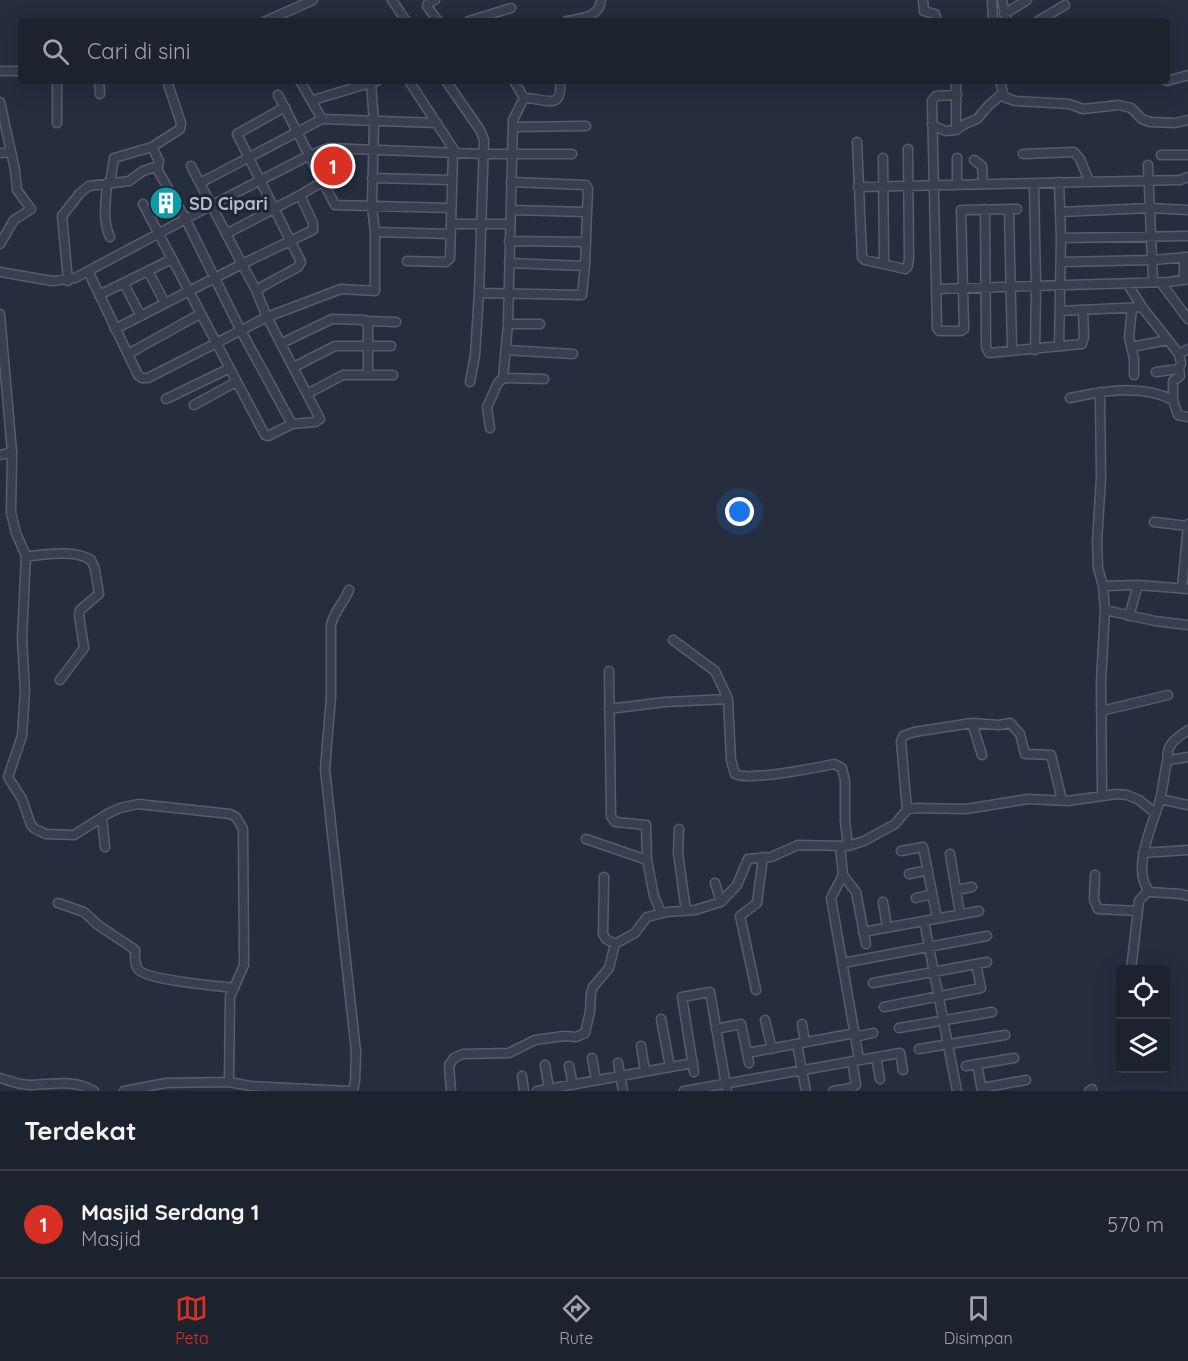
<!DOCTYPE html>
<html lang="id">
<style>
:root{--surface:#1c222e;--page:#252a36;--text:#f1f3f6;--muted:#a0a4aa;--line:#3a3f4a;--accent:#d93025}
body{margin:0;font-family:Quicksand,sans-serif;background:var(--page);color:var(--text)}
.controls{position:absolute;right:18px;bottom:18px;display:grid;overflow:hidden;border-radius:6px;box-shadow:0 6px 24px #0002}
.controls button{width:54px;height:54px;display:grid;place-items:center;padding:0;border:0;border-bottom:2px solid var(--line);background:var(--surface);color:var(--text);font:30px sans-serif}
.you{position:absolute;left:740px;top:512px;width:21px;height:21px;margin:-15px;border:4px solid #fff;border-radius:50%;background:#1a73e8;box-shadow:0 0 0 9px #1a73e833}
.badge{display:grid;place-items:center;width:39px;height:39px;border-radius:50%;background:var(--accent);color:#fff;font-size:20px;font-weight:700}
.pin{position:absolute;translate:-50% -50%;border:3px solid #fff;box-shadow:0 2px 6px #0006}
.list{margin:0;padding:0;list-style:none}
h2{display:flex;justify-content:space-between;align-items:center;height:78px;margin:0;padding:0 24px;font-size:26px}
h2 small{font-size:20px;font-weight:400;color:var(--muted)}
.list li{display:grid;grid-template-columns:39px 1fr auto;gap:18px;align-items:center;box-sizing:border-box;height:108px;padding:0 24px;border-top:2px solid var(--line)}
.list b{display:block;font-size:22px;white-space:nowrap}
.list p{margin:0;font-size:20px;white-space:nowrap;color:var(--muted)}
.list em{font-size:20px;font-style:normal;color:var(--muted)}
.icon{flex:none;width:33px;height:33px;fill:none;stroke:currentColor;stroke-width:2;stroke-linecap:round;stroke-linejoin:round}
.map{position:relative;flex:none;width:1188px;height:1091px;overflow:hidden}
.search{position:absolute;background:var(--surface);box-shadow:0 6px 24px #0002;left:18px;right:18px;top:18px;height:66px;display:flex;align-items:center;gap:15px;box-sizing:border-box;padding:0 21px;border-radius:6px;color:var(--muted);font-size:22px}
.sheet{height:186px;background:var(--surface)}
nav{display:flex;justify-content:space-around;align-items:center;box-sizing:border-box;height:84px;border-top:2px solid var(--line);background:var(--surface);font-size:16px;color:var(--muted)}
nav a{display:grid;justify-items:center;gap:3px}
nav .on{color:var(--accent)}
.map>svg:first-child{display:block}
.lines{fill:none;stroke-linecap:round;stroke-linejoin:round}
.minor-casing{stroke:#575d6c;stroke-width:11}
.minor{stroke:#393f4e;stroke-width:8}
.labels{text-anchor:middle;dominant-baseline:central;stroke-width:6;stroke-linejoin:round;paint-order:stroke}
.poi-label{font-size:18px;font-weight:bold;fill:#b5bac9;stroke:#1e2433;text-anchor:start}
</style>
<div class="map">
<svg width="1188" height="1091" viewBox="0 0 1188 1091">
<rect width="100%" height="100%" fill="#252d3e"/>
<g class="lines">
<defs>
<path id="minor" d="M 392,0 L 406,21
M 435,0 L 428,3 L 427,6 L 438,21
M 923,0 L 924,11 L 935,14 L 937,21
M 992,0 L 993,21
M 1002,0 L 1007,21
M 1004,14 L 1027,0
M 266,21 L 313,0
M 469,21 L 511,8
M 567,21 C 582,18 599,18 601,0
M 1038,21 L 1065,5
M 0,71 L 21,71
M 57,81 L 57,123
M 99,81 L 100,94
M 300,81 L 322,119
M 409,81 L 456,153
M 446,81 L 480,130 L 484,140 L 479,293 L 582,295 L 585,266 L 587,212 L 511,210
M 514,81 L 524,98 C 545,98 563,112 560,81
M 956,81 L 956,130
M 1000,81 L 1004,97 L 1015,101 L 1069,104 L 1083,109 L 1119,105 L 1131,108 L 1142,119 L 1150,122 L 1175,123 L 1188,120
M 1167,81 L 1188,75
M 278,95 L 335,205 L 451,208
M 957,95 L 936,96 L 932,101 L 937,328 L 939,331 L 961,331 L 964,329 L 961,210 L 1017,209
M 524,98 L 513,120 L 508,324 L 503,378 L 544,379
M 313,100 L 377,81
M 0,102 L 15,170 L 17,190 L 31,209 L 14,220 L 0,244
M 932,125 L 946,131 L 956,130 L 965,124 L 977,119 L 989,105 L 1002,94
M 513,127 L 586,126
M 857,142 L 862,257 L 865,260 L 905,269 L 908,266 L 909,259 L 908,149
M 0,153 L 11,152
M 1023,154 L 1074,152 L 1080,159 L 1089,181
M 1161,155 L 1188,155
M 883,158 L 884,264
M 974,160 L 982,166 L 983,183
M 1148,165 L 1153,282
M 156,167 L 186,220 L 240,329 L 292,424
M 372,178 L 452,180
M 511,182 L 586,185 L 588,189 L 587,212
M 1059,182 L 1061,238 L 1059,346
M 107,183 C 106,202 102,220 110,237
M 110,183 L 114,158 L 152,147
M 200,183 L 322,119 L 437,123
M 957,184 L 957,158
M 1034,184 L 1036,286 L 1035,350
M 858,187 L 1180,180 L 1188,177
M 143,204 L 265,435 L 268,436 L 292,424 L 315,422 L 320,419 L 267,317 L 256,290 L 242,264 L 313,230 L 313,223 L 300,195
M 985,209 L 986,347 L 989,353 L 1082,344 L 1084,337 L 1083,310
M 1009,209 L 1012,351
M 1060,212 L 1150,208 L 1188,210
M 451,224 L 510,224
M 375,232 L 451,234
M 226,234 L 300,195 L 322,182
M 1061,238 L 1188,236
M 509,241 L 586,242
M 1184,257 L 1184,280
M 407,261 L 446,262 L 450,258 L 453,153
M 1061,262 L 1152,260 L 1188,257
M 509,263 L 585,266
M 88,271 L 138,375 L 142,378 L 148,378 L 267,317 L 341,289 L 375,291 L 375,232 L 372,206 L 374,122 L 371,83
M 148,271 L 165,303
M 0,272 L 52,281 L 75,278 L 212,205 L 308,156 L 328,148 L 483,154 L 572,154
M 68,281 L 62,216 L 80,193 L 89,186 L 129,181 L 143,171 L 158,166 L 159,161 L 152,147 L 180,129 L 181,123 L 167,81
M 1127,283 L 1142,307 L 1179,354 L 1181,363 L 1179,369 L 1156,372
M 1161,283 L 1188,319
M 124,284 L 141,316
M 937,289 L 1169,282 L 1188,279
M 256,290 L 298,267 L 301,262 L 237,134 L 285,107
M 99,295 L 172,259
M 1132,308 L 1129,337 L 1134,359 L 1134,375
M 1060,311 L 1142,307
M 0,314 L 12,452 L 11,513 L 16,533 L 26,556 L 22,638 L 25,691 L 22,736 L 8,777 L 22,799 L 31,825 L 35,829 L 46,834 L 74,835 L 109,813 L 120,808 L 138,804 L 230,814 L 236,817 L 243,829 L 244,965 L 230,997 L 229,1082
M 367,321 L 396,322
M 508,324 L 540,324
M 115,329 L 242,264 L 191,166
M 282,343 L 332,319 L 365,320 L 368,326 L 368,375
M 1131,347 L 1168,340
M 506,350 L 573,354
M 128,354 L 200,314
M 1179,354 L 1188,349
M 294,367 L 335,346 L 391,346
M 470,382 L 475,355 L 479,293
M 1100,392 L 1101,478 L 1097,542 L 1098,568 L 1103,586 L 1105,610 L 1101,681 L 1102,796
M 307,394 L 343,375 L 393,375
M 1070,398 C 1103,391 1141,384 1173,400 L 1178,415 L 1188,417
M 166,399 L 228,369
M 1173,400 L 1173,381 L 1180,376 L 1179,369
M 194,405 L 236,382
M 490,428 L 487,407 L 498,383 L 503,378
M 0,455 L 12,452
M 1154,522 L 1188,526
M 26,556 C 46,555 73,549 91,560 L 95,569 L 99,594 L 80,610 L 79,615 L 84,648 L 60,680
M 1103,586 L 1138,585 L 1188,589
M 1182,588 L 1188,524
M 349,590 C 344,603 334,611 331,625 L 331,697 L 325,769 L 356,1052 L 355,1081 L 353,1091
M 1105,610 L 1155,621 L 1188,625
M 1129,616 L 1138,585
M 673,640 L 715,671 L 728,699 L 731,760 L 735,774 C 749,781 816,768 834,764 L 842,768 L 845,780 L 845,821 L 848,846
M 609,671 L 611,816 L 615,822 L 646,825 L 647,860
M 609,709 L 665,702 L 728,699
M 1101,711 L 1168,695
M 972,723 L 999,725 L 1010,723 L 1020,734 L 1025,754 L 1051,755 L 1062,800
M 1188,757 L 1170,760 L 1167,762 C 1164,775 1163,788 1160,800 C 1153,824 1130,871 1150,892 L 1181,894 L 1188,896
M 1168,761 C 1165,744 1176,739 1188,730
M 1160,799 L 1188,805
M 907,810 L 901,741 L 903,736 L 914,732 L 972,723 L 982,755
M 102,818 L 105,847
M 679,829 L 678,853 L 686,911
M 586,839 L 647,860 L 654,896 L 661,913
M 840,846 L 843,875 L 856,892 L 866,944
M 901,851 L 923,847 L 937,918
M 1143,853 L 1188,850
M 950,854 L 960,914
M 909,874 L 928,870
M 843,875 L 831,898 L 859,1059
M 1095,875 L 1094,900 L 1098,909 L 1138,911
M 604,877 L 603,934 L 606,939 L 615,944
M 715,883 L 721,902
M 956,890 L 972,887
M 916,898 L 932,894
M 883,902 L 887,927
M 58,903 L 84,912 L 98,925 L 131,947 L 135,950 C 135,956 134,963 138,969 C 145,980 217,986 234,988
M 924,921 L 957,1091
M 863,932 L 979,911
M 843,963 L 987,936
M 1131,970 L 1139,901 L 1148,891
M 873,983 L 987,962
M 756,990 L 740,916 L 757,903 L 763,857
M 884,1007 L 981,988 L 976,964
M 661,1019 L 670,1067
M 765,1020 L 772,1049
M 802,1024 L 805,1042
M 899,1028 L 992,1012
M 716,1029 L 741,1024 L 749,1063
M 855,1037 L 873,1033
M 797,1044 L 806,1091
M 641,1046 L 645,1071
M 919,1049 L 1005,1035
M 747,1053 L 855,1033
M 876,1057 L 880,1079
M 592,1058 L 596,1080
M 618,1063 L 623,1091
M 977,1064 L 982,1091
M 545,1065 L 549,1089
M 569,1066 L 573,1085
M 966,1066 L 1014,1058
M 694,1072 L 682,997 L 710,992 L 727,1091
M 522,1076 L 524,1091
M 0,1078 C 10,1081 23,1086 33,1085 C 56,1084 73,1079 94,1091
M 982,1088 L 1026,1080
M 124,1091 L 166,1083 L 229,1082 L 250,1086 L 349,1091
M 451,1091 L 449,1065 L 454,1058 L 463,1054 L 509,1053 L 535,1040 L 564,1036 L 576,1037 L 585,1033 L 590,1012 L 591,993 L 593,987 L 609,968 L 615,944 L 635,933 L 647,917 L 667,912 L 695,910 L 721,902 L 737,885 L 748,859 L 771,857 L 798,845 L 848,846 L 864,841 L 895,824 L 907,810 L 915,808 L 966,809 L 1028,799 L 1067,801 L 1117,794 L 1127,795 L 1139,800 L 1155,813
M 537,1091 L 693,1063
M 684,1091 L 900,1053 L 903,1070
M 833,1091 L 851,1088 L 856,1085 L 852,1061
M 1089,1091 L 1092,1089"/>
</defs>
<use href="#minor" class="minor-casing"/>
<use href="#minor" class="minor"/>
</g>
<defs>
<symbol id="building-disc" viewBox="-11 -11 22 22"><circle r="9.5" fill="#0f9aa8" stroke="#1e2433"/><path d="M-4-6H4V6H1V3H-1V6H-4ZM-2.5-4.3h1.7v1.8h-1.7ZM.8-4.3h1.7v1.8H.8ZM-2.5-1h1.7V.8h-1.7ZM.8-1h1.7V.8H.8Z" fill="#fff"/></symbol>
</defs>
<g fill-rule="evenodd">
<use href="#building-disc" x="147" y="184" width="38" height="38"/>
</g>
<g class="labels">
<g class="poi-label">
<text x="189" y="203">SD Cipari</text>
</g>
</g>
</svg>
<div class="controls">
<button><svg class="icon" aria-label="locate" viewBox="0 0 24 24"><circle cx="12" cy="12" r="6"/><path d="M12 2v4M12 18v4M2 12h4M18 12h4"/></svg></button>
<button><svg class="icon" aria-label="layers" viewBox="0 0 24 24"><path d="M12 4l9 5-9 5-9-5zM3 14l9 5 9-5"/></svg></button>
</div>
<div class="you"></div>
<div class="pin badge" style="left:333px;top:166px">1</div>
<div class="search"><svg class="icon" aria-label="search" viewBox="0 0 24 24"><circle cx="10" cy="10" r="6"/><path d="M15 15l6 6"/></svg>Cari di sini</div>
</div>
<section class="sheet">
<h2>Terdekat<small></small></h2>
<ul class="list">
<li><span class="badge">1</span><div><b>Masjid Serdang 1</b><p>Masjid</p></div><em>570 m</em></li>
</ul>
</section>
<nav>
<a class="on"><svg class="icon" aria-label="map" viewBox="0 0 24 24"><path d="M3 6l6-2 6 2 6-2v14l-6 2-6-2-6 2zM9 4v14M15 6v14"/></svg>Peta</a>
<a><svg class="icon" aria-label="directions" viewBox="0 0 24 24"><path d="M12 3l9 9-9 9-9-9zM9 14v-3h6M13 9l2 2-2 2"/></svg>Rute</a>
<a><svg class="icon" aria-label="saved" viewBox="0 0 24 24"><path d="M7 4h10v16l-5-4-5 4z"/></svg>Disimpan</a>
</nav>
